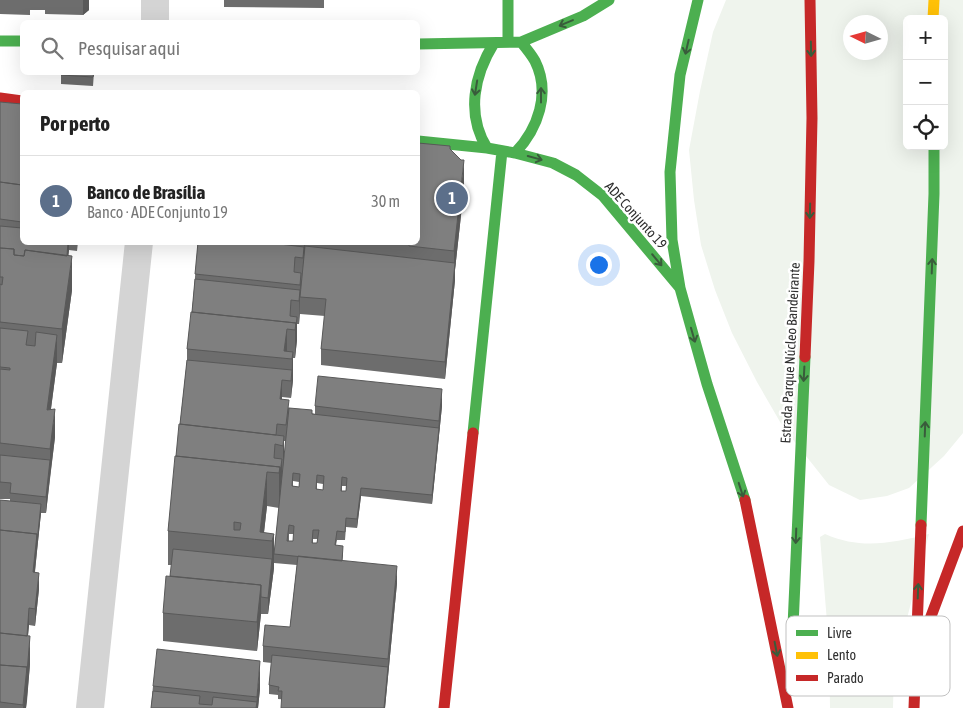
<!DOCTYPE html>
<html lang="pt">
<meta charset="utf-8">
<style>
:root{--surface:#fff;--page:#f6f6f6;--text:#222;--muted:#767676;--line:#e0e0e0;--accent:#2563eb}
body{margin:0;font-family:"Asap Condensed",sans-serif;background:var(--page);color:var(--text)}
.controls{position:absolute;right:15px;top:15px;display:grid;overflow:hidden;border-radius:8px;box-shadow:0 5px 20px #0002}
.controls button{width:45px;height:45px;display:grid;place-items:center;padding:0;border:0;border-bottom:1px solid var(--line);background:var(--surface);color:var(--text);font:25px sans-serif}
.compass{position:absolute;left:843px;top:15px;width:45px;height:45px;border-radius:50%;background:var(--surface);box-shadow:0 5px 20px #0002;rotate:275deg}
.you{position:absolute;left:598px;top:264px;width:18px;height:18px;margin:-12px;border:4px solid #fff;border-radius:50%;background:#1a73e8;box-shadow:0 0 0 8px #1a73e833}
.badge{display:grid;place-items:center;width:32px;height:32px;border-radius:50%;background:var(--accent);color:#fff;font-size:16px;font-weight:700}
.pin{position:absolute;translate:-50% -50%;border:2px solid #fff;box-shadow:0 1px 5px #0006}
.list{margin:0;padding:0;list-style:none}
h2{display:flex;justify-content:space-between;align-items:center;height:65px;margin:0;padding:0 20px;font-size:21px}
h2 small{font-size:16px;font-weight:400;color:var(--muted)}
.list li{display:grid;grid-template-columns:32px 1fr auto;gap:15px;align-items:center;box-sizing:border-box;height:90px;padding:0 20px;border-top:1px solid var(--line)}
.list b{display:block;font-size:19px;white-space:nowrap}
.list p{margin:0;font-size:16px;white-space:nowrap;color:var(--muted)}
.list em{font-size:16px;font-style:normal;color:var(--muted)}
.icon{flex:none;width:28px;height:28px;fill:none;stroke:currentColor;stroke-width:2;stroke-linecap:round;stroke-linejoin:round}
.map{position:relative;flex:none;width:963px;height:708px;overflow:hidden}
.search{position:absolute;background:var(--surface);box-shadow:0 5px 20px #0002;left:20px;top:20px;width:400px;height:55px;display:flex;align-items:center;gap:12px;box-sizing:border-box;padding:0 18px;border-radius:8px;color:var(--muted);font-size:19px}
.panel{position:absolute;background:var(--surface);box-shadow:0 5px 20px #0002;left:20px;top:90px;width:400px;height:155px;border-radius:8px}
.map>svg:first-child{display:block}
.green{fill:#eff4ed;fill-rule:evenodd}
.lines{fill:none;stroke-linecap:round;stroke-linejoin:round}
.street{stroke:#d4d4d4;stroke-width:28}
.fast{stroke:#4caf50;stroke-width:11}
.slow{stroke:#ffc107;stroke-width:11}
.jam{stroke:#c62828;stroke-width:11}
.wall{fill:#6d6d6d;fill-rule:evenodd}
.shaded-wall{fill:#595959}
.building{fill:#7f7f7f;stroke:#595959;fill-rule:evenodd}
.oneway{stroke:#395c3b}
.labels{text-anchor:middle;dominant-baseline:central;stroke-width:5;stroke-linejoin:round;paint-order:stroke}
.street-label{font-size:14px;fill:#2f2f2f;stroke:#fff}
.key{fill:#fff;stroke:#c1c1c1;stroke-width:1}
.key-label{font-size:14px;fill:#2f2f2f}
</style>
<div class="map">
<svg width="963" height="708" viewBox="0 0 963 708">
<rect width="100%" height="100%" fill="#fff"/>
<path class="green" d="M 726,0 L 963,0 L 963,433 L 944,456 L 909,488 L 887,496 L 860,500 L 829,485 L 783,427 L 757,382 L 732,333 L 715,290 L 701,245 L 694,200 L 689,150 L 700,91 L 713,32 ZM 907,19 L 944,19 L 944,146 L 907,146 ZM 850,22 L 880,22 L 880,52 L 850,52 Z
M 825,534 C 862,550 891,543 929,534 L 894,668 L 893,708 L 830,708 L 829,646 L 820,537 Z"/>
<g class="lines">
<path class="street" d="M 155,0 L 155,22
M 90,708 L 139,242"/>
<path class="fast" d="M 508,0 L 508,42
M 698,0 L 680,75 L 670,172 L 672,240 L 680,288 L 707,384 L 745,500
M 0,41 L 22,41
M 418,44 L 521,42 L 583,16 L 609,0
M 418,141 L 487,148 L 515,153 L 553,163 L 576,175 L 603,196 L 680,288
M 487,148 C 466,114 474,75 494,43
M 515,153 C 538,129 551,93 535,61 C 531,54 526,48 521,42
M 473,433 L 502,151
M 921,525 L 934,194 L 934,146
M 791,671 L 805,357"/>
<path class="slow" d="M 933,19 L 934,0"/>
<path class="jam" d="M 0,98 L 22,101
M 805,357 L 809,261 L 812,118 L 810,0
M 745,500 L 788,708
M 924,635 L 963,531
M 444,708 L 473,433
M 914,708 L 921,525"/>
</g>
<path class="wall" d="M 0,0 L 89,0 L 89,10 L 83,15 L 45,14 L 45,10 L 30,10 L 30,15 L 0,14 Z
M 224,0 L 324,0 L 324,8 L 224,7 Z
M 61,72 L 94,72 L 93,86 L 61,84 Z
M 0,102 L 22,104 L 22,242 L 78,242 L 77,251 L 69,250 L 68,256 L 72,290 L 62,363 L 57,363 L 51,409 L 55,437 L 46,513 L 41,513 L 37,551 L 35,572 L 39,589 L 35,626 L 29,625 L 28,636 L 30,664 L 26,708 L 0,708 L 0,500 L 10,501 L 10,499 L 0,499 Z
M 450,149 L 464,188 L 455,270 L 455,280 L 445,379 L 321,365 L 321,349 L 325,316 L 300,314 L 299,324 L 297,324 L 297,340 L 295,358 L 293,358 L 293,380 L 291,398 L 282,397 L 282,399 L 289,408 L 315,414 L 315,406 L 442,406 L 432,504 L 361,496 L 357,528 L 346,527 L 345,540 L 337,540 L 336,545 L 343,555 L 342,561 L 397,583 L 385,708 L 278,699 L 278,695 L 269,694 L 269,685 L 272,663 L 263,662 L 263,646 L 290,627 L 297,565 L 274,563 L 274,554 L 279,508 L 267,506 L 264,533 L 274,534 L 274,568 L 268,614 L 261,614 L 257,651 L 163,641 L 163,613 L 170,576 L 172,565 L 168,565 L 168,531 L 176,456 L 180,424 L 187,360 L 187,349 L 192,312 L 198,242 L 418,242 ZM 284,441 L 286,441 L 284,459 ZM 293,481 L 299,482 L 299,487 L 293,486 ZM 317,483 L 323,484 L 323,490 L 317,489 ZM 342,486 L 346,486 L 346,491 L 342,491 ZM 289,534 L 294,534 L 293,541 L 289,541 ZM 313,539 L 318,539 L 317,543 L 313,543 Z
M 153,686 L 260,689 L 258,708 L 151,708 Z"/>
<path class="shaded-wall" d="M 83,0 L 89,0 L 89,10 L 83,15 Z
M 464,160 L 464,188 L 455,270 L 455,280 L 445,379 L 445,362 L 454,274 L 454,251 Z
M 68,242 L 69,242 L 69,250 L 65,289 L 65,273 Z
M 304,242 L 305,242 L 305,261 L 303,286 Z
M 72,256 L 72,290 L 62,363 L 62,329 Z
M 301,273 L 301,297 L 300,297 L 299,324 L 299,301 Z
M 297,317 L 297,340 L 295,358 L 295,330 Z
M 287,329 L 287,358 L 284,351 Z
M 57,335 L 57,363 L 47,438 L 47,410 Z
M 293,352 L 293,380 L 291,398 L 292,359 Z
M 282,380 L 282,397 L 280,416 L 280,399 Z
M 442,389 L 442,406 L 432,504 L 432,495 Z
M 55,409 L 55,437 L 50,477 L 50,449 Z
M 284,436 L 284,464 L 283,474 L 283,446 Z
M 282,459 L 282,487 L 279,508 L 279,473 Z
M 50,460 L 50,477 L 46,513 L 46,497 Z
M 267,472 L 267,506 L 263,540 L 260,532 Z
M 361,488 L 361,496 L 357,528 L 357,519 Z
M 41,504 L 41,513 L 33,589 L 33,572 L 37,534 Z
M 274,534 L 274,568 L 268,614 L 268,598 L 272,559 L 272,541 Z
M 397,566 L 397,583 L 385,708 L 384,708 Z
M 39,573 L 39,589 L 35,626 L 35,609 Z
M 261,585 L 261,614 L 257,651 L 257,622 Z
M 29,608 L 29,625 L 25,664 L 25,647 Z
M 30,636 L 30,664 L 27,701 L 27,673 Z
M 260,661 L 260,689 L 258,708 L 256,708 Z
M 27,667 L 27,701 L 26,708 L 23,708 Z"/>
<path class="building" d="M 61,72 L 94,72 L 93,77 L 61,75 Z
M 0,102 L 22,104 L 22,185 L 0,182 Z
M 418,143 L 450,146 L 450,149 L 461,160 L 464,160 L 454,251 L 409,246 L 409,243 L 408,242 L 418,242 Z
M 0,182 L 22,185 L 22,222 L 0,219 Z
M 0,226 L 22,228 L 22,242 L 68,242 L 67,256 L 25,250 L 24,256 L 14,255 L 14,249 L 0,248 Z
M 198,242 L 263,242 L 304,247 L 303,258 L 295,257 L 294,272 L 301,273 L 300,285 L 195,274 Z
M 305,246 L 455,263 L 445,362 L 321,349 L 326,299 L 300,297 Z
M 0,248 L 14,249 L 14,255 L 24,256 L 25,250 L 72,256 L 62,329 L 0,322 L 0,284 L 2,285 L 3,277 L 0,277 Z
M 195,279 L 300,290 L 299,301 L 291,300 L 290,316 L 297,317 L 296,328 L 296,323 L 192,312 Z
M 191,312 L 296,323 L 295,330 L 287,329 L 284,351 L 293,352 L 292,359 L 187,349 Z
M 0,328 L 28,331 L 26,345 L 35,346 L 36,332 L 57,335 L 47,410 L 55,409 L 50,449 L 0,443 L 0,369 L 10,370 L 10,368 L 0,367 Z
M 187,360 L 292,370 L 291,381 L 282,380 L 280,399 L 289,400 L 286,425 L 277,424 L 276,435 L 180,424 Z
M 318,376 L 442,389 L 439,421 L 315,406 Z
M 289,408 L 312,410 L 312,414 L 439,428 L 432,495 L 361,488 L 357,519 L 346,518 L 345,532 L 337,531 L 335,545 L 343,546 L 342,561 L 274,554 ZM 293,473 L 300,474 L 299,487 L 292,486 ZM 317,475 L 324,476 L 323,490 L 316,489 ZM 342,477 L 347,478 L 346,491 L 341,491 ZM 289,525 L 294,526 L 293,541 L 287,541 ZM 313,530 L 319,530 L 317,543 L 312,543 Z
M 179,424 L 284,436 L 283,446 L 275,444 L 274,458 L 282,459 L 280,473 L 280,467 L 176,456 Z
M 0,455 L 50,460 L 46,497 L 10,493 L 11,483 L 0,482 Z
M 175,456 L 280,467 L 279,473 L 267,472 L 260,532 L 274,534 L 272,541 L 168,531 ZM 234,522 L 241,523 L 240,530 L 234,530 Z
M 0,500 L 41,504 L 37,542 L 37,534 L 0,530 Z
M 0,530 L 37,534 L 33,572 L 39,573 L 35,609 L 29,608 L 27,636 L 0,633 Z
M 173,549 L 272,559 L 268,598 L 261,597 L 261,585 L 170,576 Z
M 298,556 L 397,566 L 388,659 L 263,646 L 265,625 L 290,627 Z
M 166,576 L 261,585 L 257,622 L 163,613 Z
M 0,633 L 30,636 L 27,673 L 27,667 L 0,665 Z
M 157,649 L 260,661 L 257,697 L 153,686 Z
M 272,655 L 388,667 L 384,708 L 281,708 L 282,691 L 278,691 L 279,687 L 269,685 Z
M 0,665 L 27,667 L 23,705 L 0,702 Z
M 153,691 L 200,696 L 199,704 L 212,705 L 213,697 L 257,702 L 256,708 L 151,708 Z"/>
<defs><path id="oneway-shaft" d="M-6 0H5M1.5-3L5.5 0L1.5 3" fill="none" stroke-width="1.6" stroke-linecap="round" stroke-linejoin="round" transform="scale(1.25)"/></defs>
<g class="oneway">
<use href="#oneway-shaft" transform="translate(566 23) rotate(157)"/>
<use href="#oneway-shaft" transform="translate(687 47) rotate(103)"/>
<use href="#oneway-shaft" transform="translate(811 49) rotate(89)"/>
<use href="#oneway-shaft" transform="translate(476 88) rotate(99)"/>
<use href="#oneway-shaft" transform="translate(541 95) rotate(-90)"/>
<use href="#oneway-shaft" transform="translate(535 158) rotate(15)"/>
<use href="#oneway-shaft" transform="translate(810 211) rotate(91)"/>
<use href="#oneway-shaft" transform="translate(657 260) rotate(50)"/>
<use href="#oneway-shaft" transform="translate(932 266) rotate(-88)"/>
<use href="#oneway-shaft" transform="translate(693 335) rotate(74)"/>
<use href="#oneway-shaft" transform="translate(804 374) rotate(93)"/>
<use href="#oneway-shaft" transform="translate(925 429) rotate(-88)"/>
<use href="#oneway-shaft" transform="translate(741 490) rotate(72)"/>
<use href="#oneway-shaft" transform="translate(796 536) rotate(92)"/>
<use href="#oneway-shaft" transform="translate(918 591) rotate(-88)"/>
<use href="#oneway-shaft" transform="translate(776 649) rotate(79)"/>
</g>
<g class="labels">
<g class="street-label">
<text transform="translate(636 215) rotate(48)">ADE Conjunto 19</text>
<text transform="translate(790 353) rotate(-87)">Estrada Parque Núcleo Bandeirante</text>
</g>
</g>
<rect x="786" y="616" width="164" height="80" rx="8" class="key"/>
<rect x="796" y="630" width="22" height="6" fill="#4caf50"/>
<rect x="796" y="652" width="22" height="7" fill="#ffc107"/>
<rect x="796" y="675" width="22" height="6" fill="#c62828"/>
<g class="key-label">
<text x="827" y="638">Livre</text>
<text x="827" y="660">Lento</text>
<text x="827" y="683">Parado</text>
</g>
</svg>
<div class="controls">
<button>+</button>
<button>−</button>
<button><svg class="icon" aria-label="locate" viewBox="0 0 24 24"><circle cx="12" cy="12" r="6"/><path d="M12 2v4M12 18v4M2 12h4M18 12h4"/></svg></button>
</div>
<svg class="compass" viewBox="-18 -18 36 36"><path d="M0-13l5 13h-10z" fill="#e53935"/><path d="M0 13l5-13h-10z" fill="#767676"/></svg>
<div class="you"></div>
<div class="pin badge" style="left:452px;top:198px;background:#5c6f8a">1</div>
<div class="search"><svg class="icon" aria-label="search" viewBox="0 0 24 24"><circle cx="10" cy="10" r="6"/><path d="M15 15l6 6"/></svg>Pesquisar aqui</div>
<section class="panel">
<h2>Por perto<small></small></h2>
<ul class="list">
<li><span class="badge" style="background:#5c6f8a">1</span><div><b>Banco de Brasília</b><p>Banco · ADE Conjunto 19</p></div><em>30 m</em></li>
</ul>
</section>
</div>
